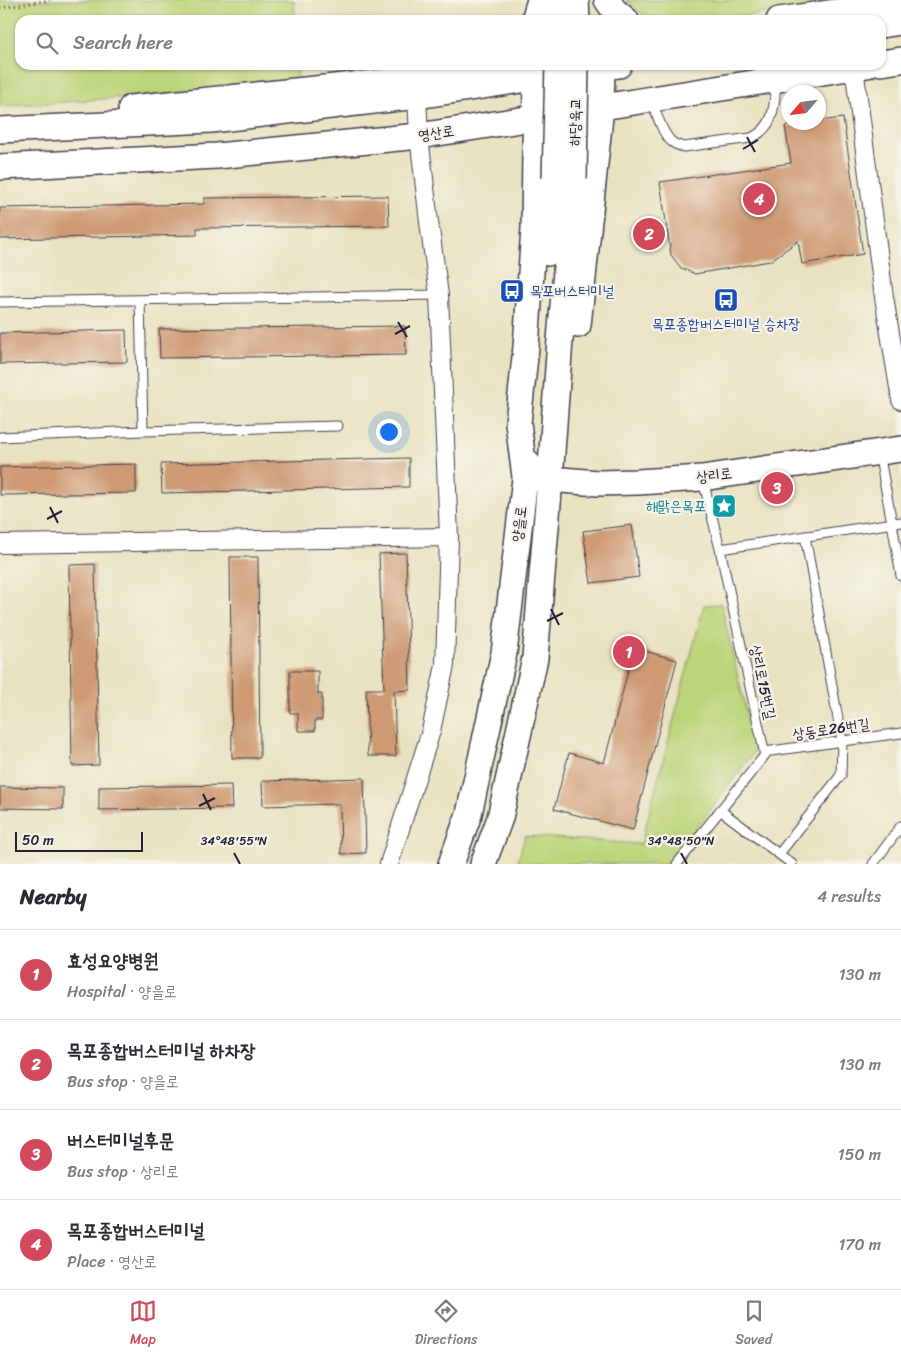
<!DOCTYPE html>
<meta charset="utf-8">
<style>
:root{--surface:#fff;--page:#f2f2f3;--text:#2b2b33;--muted:#7c7c81;--line:#e1e1e2;--accent:#d1495b}
body{margin:0;font-family:Sriracha,"Poor Story",sans-serif;background:var(--page);color:var(--text)}
.compass{position:absolute;left:781px;top:85px;width:45px;height:45px;border-radius:50%;background:var(--surface);box-shadow:0 1px 4px #0004;rotate:242deg}
.scale{position:absolute;left:15px;bottom:12px;width:128px;box-sizing:border-box;padding-left:5px;border:2px solid #22223b;border-top:0;font-size:14px;line-height:18px;white-space:nowrap;color:#22223b;-webkit-text-stroke:4px #f7f3e8;paint-order:stroke}
.you{position:absolute;left:388px;top:431px;width:18px;height:18px;margin:-12px;border:4px solid #fff;border-radius:50%;background:#1a73e8;box-shadow:0 0 0 8px #1a73e833}
.badge{display:grid;place-items:center;width:32px;height:32px;border-radius:50%;background:var(--accent);color:#fff;font-size:16px;font-weight:700}
.pin{position:absolute;translate:-50% -50%;border:2px solid #fff;box-shadow:0 1px 5px #0006}
.list{margin:0;padding:0;list-style:none}
h2{display:flex;justify-content:space-between;align-items:center;height:65px;margin:0;padding:0 20px;font-size:21px}
h2 small{font-size:16px;font-weight:400;color:var(--muted)}
.list li{display:grid;grid-template-columns:32px 1fr auto;gap:15px;align-items:center;box-sizing:border-box;height:90px;padding:0 20px;border-top:1px solid var(--line)}
.list b{display:block;font-size:19px;white-space:nowrap}
.list p{margin:0;font-size:16px;white-space:nowrap;color:var(--muted)}
.list em{font-size:16px;font-style:normal;color:var(--muted)}
.icon{flex:none;width:28px;height:28px;fill:none;stroke:currentColor;stroke-width:2;stroke-linecap:round;stroke-linejoin:round}
.map{position:relative;flex:none;width:901px;height:864px;overflow:hidden}
.search{position:absolute;background:var(--surface);box-shadow:0 1px 4px #0004;left:15px;right:15px;top:15px;height:55px;display:flex;align-items:center;gap:12px;box-sizing:border-box;padding:0 18px;border-radius:15px;color:var(--muted);font-size:19px}
.sheet{height:425px;background:var(--surface)}
nav{display:flex;justify-content:space-around;align-items:center;box-sizing:border-box;height:70px;border-top:1px solid var(--line);background:var(--surface);font-size:14px;color:var(--muted)}
nav a{display:grid;justify-items:center;gap:2px}
nav .on{color:var(--accent)}
.map>svg:first-child{display:block}
.green{fill:#bbd479;stroke:#6e7b5a}
.building{fill:#ce9a73}
.lines{fill:none;stroke-linecap:round;stroke-linejoin:round}
.lane-casing{stroke:#403f4f;stroke-width:11}
.street-casing{stroke:#403f4f;stroke-width:20}
.secondary-casing{stroke:#403f4f;stroke-width:28}
.path{stroke:#403f4f;stroke-width:3;stroke-dasharray:1 4;stroke-linecap:butt}
.lane{stroke:#fff;stroke-width:9}
.street{stroke:#fff;stroke-width:18}
.secondary{stroke:#fff;stroke-width:25}
.secondary-bridge-casing{stroke:#403f4f;stroke-width:28;stroke-linecap:butt}
.secondary-bridge{stroke:#fff;stroke-width:25}
.ticks{fill:none;stroke:#22223b;stroke-width:2}
.labels{text-anchor:middle;dominant-baseline:central;stroke-width:4.5;stroke-linejoin:round;paint-order:stroke}
.street-label{font-size:15px;fill:#22223b;stroke:#f7f3e8}
.transit-label{font-size:15px;fill:#164399;stroke:#f7f3e8;text-anchor:start}
.culture-label{font-size:15px;fill:#0d838f;stroke:#f7f3e8;text-anchor:end}
.ticks-label{font-size:12px;text-anchor:middle;fill:#22223b;stroke:#f7f3e8;stroke-width:4.5;stroke-linejoin:round;paint-order:stroke}
</style>
<div class="map">
<svg width="901" height="864" viewBox="0 0 901 864">
<rect width="100%" height="100%" fill="#f7f3e8"/>
<filter id="ink" filterUnits="userSpaceOnUse"><feTurbulence type="fractalNoise" baseFrequency=".02" numOctaves="2"/><feDisplacementMap in="SourceGraphic" scale="10" xChannelSelector="R" yChannelSelector="G"/><feConvolveMatrix kernelMatrix="1 2 1 2 8 2 1 2 1" color-interpolation-filters="sRGB"/></filter>
<filter id="wash" filterUnits="userSpaceOnUse"><feTurbulence type="fractalNoise" baseFrequency=".0096" numOctaves="4" result="noise"/><feDisplacementMap in="SourceGraphic" scale="20" xChannelSelector="R" yChannelSelector="G"/><feGaussianBlur stdDeviation="1.12" result="paint"/><feColorMatrix in="noise" values="0 0 0 0 0 0 0 0 0 0 0 0 0 0 0 0 0 1.4 0 .05"/><feComposite in="paint" operator="in"/></filter>
<g filter="url(#wash)">
<rect width="100%" height="100%" fill="#e8e2c0"/>
<path class="green" d="M 0,0 L 294,0 L 295,20 L 20,20 L 20,65 L 297,65 L 298,84 L 64,102 L 0,106 Z
M 626,0 L 859,0 L 715,20 L 654,20 L 642,14 Z
M 721,604 L 755,751 L 669,864 L 517,864 L 525,836 L 641,844 L 704,605 Z"/>
<g id="blocks">
<path class="building" d="M 843,118 L 863,254 L 802,264 L 798,241 L 770,261 L 695,274 L 681,268 L 671,255 L 660,182 L 791,163 L 785,126 L 810,122 L 818,122 L 818,121 Z
M 388,196 L 389,226 L 197,228 L 197,235 L 0,239 L 0,208 L 204,204 L 204,198 Z
M 405,326 L 406,355 L 160,358 L 159,329 Z
M 126,330 L 127,362 L 0,364 L 0,333 Z
M 409,458 L 409,487 L 162,493 L 161,464 Z
M 136,464 L 136,493 L 0,495 L 0,467 Z
M 632,525 L 639,577 L 591,583 L 583,531 Z
M 406,553 L 410,690 L 394,691 L 396,756 L 368,756 L 366,689 L 384,689 L 379,554 Z
M 230,557 L 258,557 L 260,758 L 232,758 Z
M 95,564 L 99,765 L 72,766 L 69,565 Z
M 634,648 L 677,660 L 633,830 L 554,809 L 569,753 L 604,763 Z
M 290,671 L 318,671 L 318,694 L 322,694 L 322,720 L 315,720 L 315,731 L 298,731 L 298,713 L 290,713 Z
M 364,778 L 366,853 L 341,854 L 340,804 L 263,806 L 262,781 Z
M 231,785 L 232,808 L 99,810 L 99,787 Z
M 0,787 L 63,788 L 63,809 L 0,808 Z"/>
</g>
</g>
<g filter="url(#ink)">
<use href="#blocks" fill-opacity="0" stroke="#403f4f" stroke-width="1"/>
<g class="lines">
<defs>
<path id="lane" d="M 652,102 C 657,114 662,134 672,142 C 676,145 680,146 684,147 L 751,138 C 776,127 774,104 776,82
M 140,300 L 143,431
M 0,302 L 439,295
M 0,437 L 143,431 L 338,426
M 879,453 L 892,523 L 901,576
M 720,549 L 901,522
M 764,752 L 901,733
M 720,810 L 792,864
M 779,854 L 841,775 L 842,741 L 805,536
M 677,864 L 765,755 L 720,549 L 703,480
M 873,864 L 901,826"/>
<path id="street" d="M 854,67 L 884,297 L 901,400
M 0,544 L 449,537
M 389,864 L 431,731 L 445,665 L 449,537 L 439,295 L 429,222 L 419,136 L 417,96"/>
<path id="secondary" d="M 576,0 L 577,20
M 607,0 L 614,10 L 626,20
M 534,20 L 540,0
M 559,20 L 559,0
M 779,20 L 901,3
M 881,25 L 901,22
M 881,63 L 901,60
M 536,78 L 534,228 L 526,347 L 518,423 L 525,477 L 598,483 L 638,482 L 702,478 L 901,449
M 131,108 L 451,75 L 481,69 L 490,65
M 0,130 L 211,120 L 417,96 L 619,65
M 0,167 L 217,156 L 419,136 L 867,65
M 548,253 L 555,178
M 578,325 L 601,107 L 602,68
M 451,864 L 469,814 L 504,653 L 527,462
M 483,864 L 500,818 L 535,658 L 550,480 L 560,340 L 574,179"/>
</defs>
<use href="#lane" class="lane-casing"/>
<use href="#street" class="street-casing"/>
<use href="#secondary" class="secondary-casing"/>
<path class="path" d="M 0,8 L 50,0"/>
<use href="#lane" class="lane"/>
<use href="#street" class="street"/>
<use href="#secondary" class="secondary"/>
<defs>
<path id="secondary-bridge" d="M 555,178 L 558,65
M 574,179 L 576,65"/>
</defs>
<use href="#secondary-bridge" class="secondary-bridge-casing"/>
<use href="#secondary-bridge" class="secondary-bridge"/>
</g>
</g>
<path class="ticks" d="M 747,137 L 755,152M 743,149 L 758,140M 398,322 L 407,337M 395,334 L 410,326M 50,507 L 58,523M 47,519 L 62,511M 551,609 L 559,625M 547,621 L 563,613M 203,794 L 211,810M 199,806 L 215,798M 234,853 L 240,864M 681,853 L 687,864"/>
<defs>
<symbol id="bus-square" viewBox="-11 -11 22 22"><rect x="-9" y="-9" width="18" height="18" rx="4" fill="#1a4fb4" stroke="#f7f3e8"/><path d="M-5-6H5V4H4V6H2V4H-2V6H-4V4H-5ZM-3.5-4V0h7V-4ZM-3.5 1.2v1.5H-2V1.2ZM2 1.2v1.5H3.5V1.2Z" fill="#fff"/></symbol>
<symbol id="sight-square" viewBox="-11 -11 22 22"><rect x="-9" y="-9" width="18" height="18" rx="4" fill="#0f9aa8" stroke="#f7f3e8"/><path d="M0-6L1.8-2.2L6-1.7L2.9 1.2L3.7 5.4L0 3.3L-3.7 5.4L-2.9 1.2L-6-1.7L-1.8-2.2Z" fill="#fff"/></symbol>
</defs>
<g fill-rule="evenodd">
<use href="#bus-square" x="498" y="277" width="28" height="28"/>
<use href="#bus-square" x="712" y="286" width="28" height="28"/>
<use href="#sight-square" x="710" y="492" width="28" height="28"/>
</g>
<g class="labels">
<g class="street-label">
<text transform="translate(575 122) rotate(-89)">하당육교</text>
<text transform="translate(436 133) rotate(-8)">영산로</text>
<text transform="translate(714 475) rotate(-7)">상리로</text>
<text transform="translate(519 524) rotate(-83)">양을로</text>
<text transform="translate(763 682) rotate(78)">상리로15번길</text>
<text transform="translate(831 729) rotate(-8)">상동로26번길</text>
</g>
<g class="transit-label">
<text x="530" y="291">목포버스터미널</text>
<text x="726" y="324" text-anchor="middle">목포종합버스터미널 승차장</text>
</g>
<g class="culture-label">
<text x="706" y="506">해맑은목포</text>
</g>
</g>
<g class="ticks-label">
<text x="234" y="845">34°48'55"N</text>
<text x="681" y="845">34°48'50"N</text>
</g>
</svg>
<svg class="compass" viewBox="-18 -18 36 36"><path d="M0-13l5 13h-10z" fill="#e53935"/><path d="M0 13l5-13h-10z" fill="#7c7c81"/></svg>
<div class="scale">50 m</div>
<div class="you"></div>
<div class="pin badge" style="left:629px;top:652px">1</div>
<div class="pin badge" style="left:649px;top:234px">2</div>
<div class="pin badge" style="left:777px;top:488px">3</div>
<div class="pin badge" style="left:759px;top:199px">4</div>
<div class="search"><svg class="icon" aria-label="search" viewBox="0 0 24 24"><circle cx="10" cy="10" r="6"/><path d="M15 15l6 6"/></svg>Search here</div>
</div>
<section class="sheet">
<h2>Nearby<small>4 results</small></h2>
<ul class="list">
<li><span class="badge">1</span><div><b>효성요양병원</b><p>Hospital · 양을로</p></div><em>130 m</em></li>
<li><span class="badge">2</span><div><b>목포종합버스터미널 하차장</b><p>Bus stop · 양을로</p></div><em>130 m</em></li>
<li><span class="badge">3</span><div><b>버스터미널후문</b><p>Bus stop · 상리로</p></div><em>150 m</em></li>
<li><span class="badge">4</span><div><b>목포종합버스터미널</b><p>Place · 영산로</p></div><em>170 m</em></li>
</ul>
</section>
<nav>
<a class="on"><svg class="icon" aria-label="map" viewBox="0 0 24 24"><path d="M3 6l6-2 6 2 6-2v14l-6 2-6-2-6 2zM9 4v14M15 6v14"/></svg>Map</a>
<a><svg class="icon" aria-label="directions" viewBox="0 0 24 24"><path d="M12 3l9 9-9 9-9-9zM9 14v-3h6M13 9l2 2-2 2"/></svg>Directions</a>
<a><svg class="icon" aria-label="saved" viewBox="0 0 24 24"><path d="M7 4h10v16l-5-4-5 4z"/></svg>Saved</a>
</nav>
